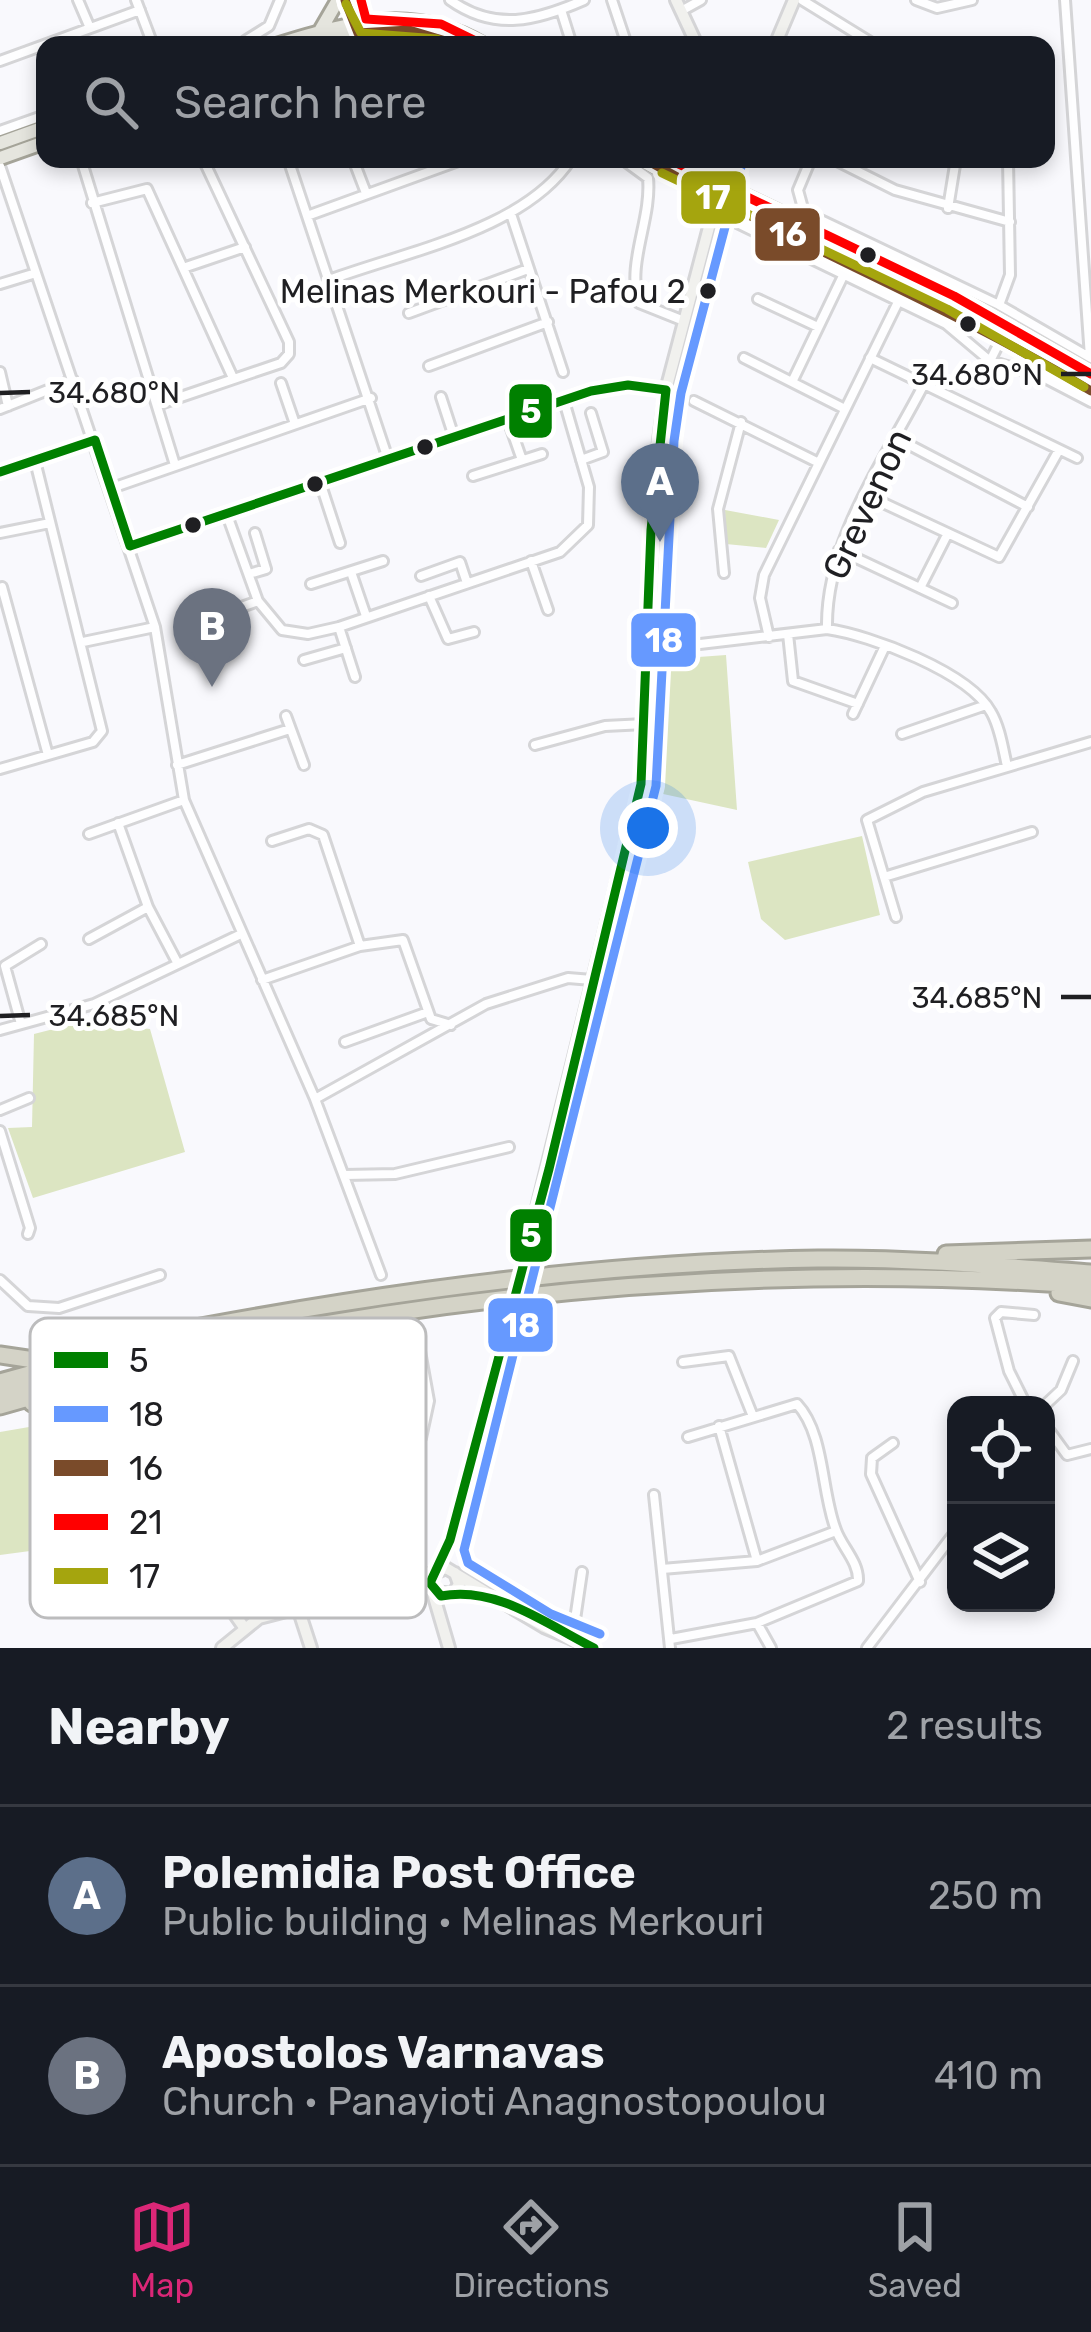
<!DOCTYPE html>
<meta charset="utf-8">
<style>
:root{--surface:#171b24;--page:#20242c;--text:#f1f3f6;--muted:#9ea1a6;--line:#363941;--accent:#db2777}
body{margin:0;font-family:Rubik,sans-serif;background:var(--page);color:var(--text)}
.controls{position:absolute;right:36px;bottom:36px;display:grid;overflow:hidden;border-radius:24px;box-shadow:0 6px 18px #0003}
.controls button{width:108px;height:108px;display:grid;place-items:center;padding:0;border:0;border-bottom:3px solid var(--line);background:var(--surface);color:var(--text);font:60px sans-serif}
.you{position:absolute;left:648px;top:828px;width:42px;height:42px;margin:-30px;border:9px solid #fff;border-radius:50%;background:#1a73e8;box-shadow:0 0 0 18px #1a73e833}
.badge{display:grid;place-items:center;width:78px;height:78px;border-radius:50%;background:var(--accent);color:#fff;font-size:39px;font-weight:700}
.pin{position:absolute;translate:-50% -99px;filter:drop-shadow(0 3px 6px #0008)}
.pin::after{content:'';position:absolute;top:63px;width:42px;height:36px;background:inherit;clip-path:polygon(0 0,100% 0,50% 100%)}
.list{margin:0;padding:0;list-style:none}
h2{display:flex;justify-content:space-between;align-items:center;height:156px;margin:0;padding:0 48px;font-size:51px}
h2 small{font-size:39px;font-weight:400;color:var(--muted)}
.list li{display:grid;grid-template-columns:78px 1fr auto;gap:36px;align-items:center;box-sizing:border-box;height:180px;padding:0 48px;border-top:3px solid var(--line)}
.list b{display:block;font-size:45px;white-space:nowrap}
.list p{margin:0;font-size:39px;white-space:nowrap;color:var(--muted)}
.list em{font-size:39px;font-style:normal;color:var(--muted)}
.icon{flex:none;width:66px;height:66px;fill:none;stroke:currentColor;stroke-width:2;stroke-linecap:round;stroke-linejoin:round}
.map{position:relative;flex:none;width:1091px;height:1648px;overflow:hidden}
.search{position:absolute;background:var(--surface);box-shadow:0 6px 18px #0003;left:36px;right:36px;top:36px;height:132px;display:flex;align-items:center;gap:30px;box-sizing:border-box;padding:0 42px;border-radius:24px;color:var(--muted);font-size:45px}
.sheet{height:516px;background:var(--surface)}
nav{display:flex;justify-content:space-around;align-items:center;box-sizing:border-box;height:168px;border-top:3px solid var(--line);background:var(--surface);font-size:33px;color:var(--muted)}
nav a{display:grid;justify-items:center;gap:6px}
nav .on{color:var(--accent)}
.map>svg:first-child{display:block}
.green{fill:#dce5c2}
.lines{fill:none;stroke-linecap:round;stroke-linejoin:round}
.street-casing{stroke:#d5d5d7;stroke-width:14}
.secondary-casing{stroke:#d5d5d7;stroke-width:16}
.primary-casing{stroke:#a5a499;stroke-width:18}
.highway-casing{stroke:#a5a499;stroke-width:21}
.street{stroke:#fefeff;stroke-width:8}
.secondary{stroke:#f1f1ee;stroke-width:10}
.primary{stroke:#e5e5de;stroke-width:12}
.highway{stroke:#d4d3c7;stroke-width:15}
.secondary-bridge-casing{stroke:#d5d5d7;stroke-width:16;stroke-linecap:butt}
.secondary-bridge{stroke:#f1f1ee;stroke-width:10}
.bus-1-casing{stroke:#fff;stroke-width:18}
.bus-2-casing{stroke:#fff;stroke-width:18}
.bus-3-casing{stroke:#fff;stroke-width:18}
.bus-4-casing{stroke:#fff;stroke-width:18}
.bus-5-casing{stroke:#fff;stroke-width:18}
.bus-1{stroke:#008000;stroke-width:9}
.bus-2{stroke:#69f;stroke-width:9}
.bus-3{stroke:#7a4b2a;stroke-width:9}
.bus-4{stroke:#f00;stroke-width:9}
.bus-5{stroke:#a5a50e;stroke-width:9}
.ticks{fill:none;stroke:#1f1f22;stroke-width:4.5}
.bus-dot{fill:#1f1f22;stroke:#fff;stroke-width:4.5}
.labels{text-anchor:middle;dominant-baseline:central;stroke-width:10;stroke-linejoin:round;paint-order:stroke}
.bus-label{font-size:33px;fill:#1f1f22;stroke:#fff;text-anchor:end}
.street-label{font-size:36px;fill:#1f1f22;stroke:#fff}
.key{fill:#fff;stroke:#bcbcbd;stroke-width:3}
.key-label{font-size:33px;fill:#1f1f22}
.ticks-label{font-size:30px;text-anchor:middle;fill:#1f1f22;stroke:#fff;stroke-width:10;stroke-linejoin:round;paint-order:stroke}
.line-badge{stroke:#fff;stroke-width:4.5}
.badge-label{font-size:33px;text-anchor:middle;font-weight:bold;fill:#fff}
</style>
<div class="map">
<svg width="1091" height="1648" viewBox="0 0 1091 1648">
<rect width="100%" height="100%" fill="#f9f9fd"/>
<path class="green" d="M 725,510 L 779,520 L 766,548 L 726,544 Z
M 726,655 L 737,810 L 654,792 L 657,660 Z
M 862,836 L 880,915 L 785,940 L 761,919 L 748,862 Z
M 81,1022 L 150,1029 L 185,1152 L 33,1198 L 8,1128 L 32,1127 L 34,1034 Z
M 29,1427 L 45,1549 L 0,1555 L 0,1432 Z"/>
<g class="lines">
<defs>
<path id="street" d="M 78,0 L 90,28
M 136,0 L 153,45
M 450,0 C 495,32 536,21 584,0
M 612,0 L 627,45
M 802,0 L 875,45
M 916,0 L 937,8 L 972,0
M 1065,0 L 1090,357
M 561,10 L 572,45
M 681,11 L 701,0
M 245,41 L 269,26 L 280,0
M 0,61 L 140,10
M 0,131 L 45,115
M 81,159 L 175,465
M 288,159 L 388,459
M 353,159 L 366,193
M 622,159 L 648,178 C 652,220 626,263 639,303 L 684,321
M 833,159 L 895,190 L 1010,222
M 0,166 L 155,627 L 184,800 L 315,1099 L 381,1275
M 92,203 L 147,189 L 233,378
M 948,208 L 956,159
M 804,212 L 999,305 L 1091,358
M 804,212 L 798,190 L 811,159
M 511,214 L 563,372
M 307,216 L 464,159
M 735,222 L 946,324 L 990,361 L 1041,376 L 1091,402
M 186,267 L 245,247
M 332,279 C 408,251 526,229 571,159
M 0,284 L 36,273
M 758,299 L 818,327
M 999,305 L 1010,275 L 1008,159
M 409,313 L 528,269
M 744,358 L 843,408
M 870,358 L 1077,458
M 990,361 L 1002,337
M 429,366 L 548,322
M 0,372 L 8,406
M 793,380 L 843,276
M 281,383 L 295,424
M 441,397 L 454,437
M 694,401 L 817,462
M 157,405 L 281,363 L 289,354 L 289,342 L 203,159
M 0,409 L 73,380
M 508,420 L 522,460
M 896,438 L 1028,507
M 581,460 L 603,452 L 591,413
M 0,472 L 95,440
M 473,476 L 542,454
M 321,485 L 340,543
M 112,488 L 371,398
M 866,495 L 999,557 L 1059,450
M 227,515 L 258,601 L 282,630 L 308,634 L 339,627 L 560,552 L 588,525 L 589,487 L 564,401
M 0,533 L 50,523
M 130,546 L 591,391 L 628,385 L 666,390
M 839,550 L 952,603
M 531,561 L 548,610
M 351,572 L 366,616
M 724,573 L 718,509 L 741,422
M 249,574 L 266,569 L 255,533
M 421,576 L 460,562 L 467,583
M 311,584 L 383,561
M 2,587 L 48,755
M 920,588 L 947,535
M 429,596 L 448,639 L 474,632
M 185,627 L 258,601
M 339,627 L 355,677
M 827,629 C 825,541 885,460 924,384
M 788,634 L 793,681 L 858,704
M 769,637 L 760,598 L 764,575 L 899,300
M 83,642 L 155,627
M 649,650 L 827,629 C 870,635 969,672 991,712 C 1000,727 1003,749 1007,766
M 304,660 L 346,648
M 853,714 L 885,646
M 286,716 L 304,765
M 902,734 L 986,705
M 535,745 L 605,726 L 645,724
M 177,765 L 290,729
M 0,769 L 93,742 L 102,731 L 35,461
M 118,823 L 148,907 L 178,964
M 89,834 L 184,800
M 272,841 L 309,829 L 323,835 L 360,946
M 884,877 L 1032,832
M 896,917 L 867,820 L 923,792 L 1091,742
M 89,939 L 148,907
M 262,980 L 360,946 L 403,940 L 431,1019 L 451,1025
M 21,1024 L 5,966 L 41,944
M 0,1030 L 94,1004 L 239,935
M 345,1042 L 428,1012
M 315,1099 L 486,1004 L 568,978 L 592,980
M 0,1110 L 29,1098
M 0,1131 L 30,1228 L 28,1234
M 345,1175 L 395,1174 L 509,1147
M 0,1280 L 28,1306 L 59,1308 L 160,1275
M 683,1362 L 729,1356 L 752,1414
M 1026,1405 L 1009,1371 L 995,1318 L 1001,1312 L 1034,1315
M 1045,1405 L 1061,1390 L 1073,1361
M 719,1426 L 757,1561
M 1046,1426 L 1067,1455 L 1091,1449
M 153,1433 L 187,1399 L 351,1352
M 893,1443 L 872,1458 L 871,1474 L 920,1582
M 118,1448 L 153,1433 L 382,1546 L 394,1582
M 654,1495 L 670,1648
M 234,1505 L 253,1538 L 278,1552 L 314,1532 L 325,1519
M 357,1533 L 421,1438 L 429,1401 L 416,1329
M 662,1569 L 757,1561 L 836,1531
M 168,1600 L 208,1576
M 757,1623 L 771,1648
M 671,1639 L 757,1623 L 858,1581 C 859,1562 842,1547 836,1530 C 821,1492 825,1434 797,1404 L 688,1437
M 572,1640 L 582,1572
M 867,1648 L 956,1531"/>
<path id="secondary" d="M 345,0 L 357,30
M 361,0 L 367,26
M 676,0 L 697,45
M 775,45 L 794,0
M 524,1261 L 641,784 L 659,440 L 666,390 L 727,159
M 85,1417 L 118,1448 L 243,1626
M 436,1571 L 450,1540 L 504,1339
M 434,1592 L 453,1594 L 459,1584 L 455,1573
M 297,1605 L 311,1648
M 222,1648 L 259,1618 L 434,1573
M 449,1648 L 430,1583 L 434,1573 L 446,1568 L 544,1627 L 594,1648"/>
<path id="primary" d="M 320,31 L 338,0
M 276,45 C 350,22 414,3 484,45
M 316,45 C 364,30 412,22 459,45
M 0,143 L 45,127
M 0,158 L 45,142
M 645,159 C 788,247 950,299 1091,391
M 668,159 L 954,296 L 1091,374"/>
<path id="highway" d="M 946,1254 L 1091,1249
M 1059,1293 L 1091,1299
M 0,1355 L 34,1360 C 292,1306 555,1263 818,1259 C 909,1258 1001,1266 1091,1273
M 0,1382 L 73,1362
M 0,1394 C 358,1300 721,1258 1091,1286
M 32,1403 L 58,1402 L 85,1417
M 0,1406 L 74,1385"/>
</defs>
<use href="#street" class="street-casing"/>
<use href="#secondary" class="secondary-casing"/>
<use href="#primary" class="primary-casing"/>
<use href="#highway" class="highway-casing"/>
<use href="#street" class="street"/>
<use href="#secondary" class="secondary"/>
<use href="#primary" class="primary"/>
<use href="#highway" class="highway"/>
<defs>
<path id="secondary-bridge" d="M 504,1339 L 524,1261"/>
</defs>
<use href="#secondary-bridge" class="secondary-bridge-casing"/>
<use href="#secondary-bridge" class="secondary-bridge"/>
<defs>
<path id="bus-1" d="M 0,472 L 95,440 L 130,546 L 591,391 L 628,385 L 666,390 L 651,530 L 641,784 L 549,1169 L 450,1540 L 430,1583 L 441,1596 C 496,1585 546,1624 594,1648"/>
<path id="bus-2" d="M 600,1634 L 551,1614 L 468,1563 L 464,1550 L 656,786 L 674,441 L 681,393 L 742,163"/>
<path id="bus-3" d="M 345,0 L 358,33 L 409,30 L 459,45
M 645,159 C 790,243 947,304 1091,391"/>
<path id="bus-4" d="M 361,0 L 366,19 L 441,24 L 484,45
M 668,159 L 954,296 L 1091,374"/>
<path id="bus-5" d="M 346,4 L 361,33 L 437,39 L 450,45
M 662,173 L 947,309 L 1084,387"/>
</defs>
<use href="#bus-1" class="bus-1-casing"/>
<use href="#bus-2" class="bus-2-casing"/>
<use href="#bus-3" class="bus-3-casing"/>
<use href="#bus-4" class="bus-4-casing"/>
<use href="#bus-5" class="bus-5-casing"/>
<use href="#bus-1" class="bus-1"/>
<use href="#bus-2" class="bus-2"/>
<use href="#bus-3" class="bus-3"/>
<use href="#bus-4" class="bus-4"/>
<use href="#bus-5" class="bus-5"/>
</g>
<path class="ticks" d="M 1061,374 L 1091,374M 0,393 L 30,392M 1061,997 L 1091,997M 0,1016 L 30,1015"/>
<g class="bus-dot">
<circle cx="868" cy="255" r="10"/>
<circle cx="708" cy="291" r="10"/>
<circle cx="968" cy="324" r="10"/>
<circle cx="425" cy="447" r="10"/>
<circle cx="315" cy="484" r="10"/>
<circle cx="193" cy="525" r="10"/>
</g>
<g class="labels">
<g class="bus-label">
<text x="686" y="291">Melinas Merkouri - Pafou 2</text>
</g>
<g class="street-label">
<text transform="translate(867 504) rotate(-65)">Grevenon</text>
</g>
</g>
<rect x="30" y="1318" width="396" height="300" rx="18" class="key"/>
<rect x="54" y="1352" width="54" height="16" fill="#008000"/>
<rect x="54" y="1406" width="54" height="16" fill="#69f"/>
<rect x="54" y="1460" width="54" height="16" fill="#7a4b2a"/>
<rect x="54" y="1514" width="54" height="16" fill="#f00"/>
<rect x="54" y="1568" width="54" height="16" fill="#a5a50e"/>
<g class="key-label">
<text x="129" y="1372">5</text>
<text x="129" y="1426">18</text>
<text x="129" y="1480">16</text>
<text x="129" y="1534">21</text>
<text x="129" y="1588">17</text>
</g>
<g class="ticks-label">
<text x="977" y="385">34.680°N</text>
<text x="114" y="403">34.680°N</text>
<text x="977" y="1008">34.685°N</text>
<text x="114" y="1026">34.685°N</text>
</g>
<g class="line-badge">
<rect x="679" y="169" width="69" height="57" rx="12" fill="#a5a50e"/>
<rect x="753" y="206" width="69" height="57" rx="12" fill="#7a4b2a"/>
<rect x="507" y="382" width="47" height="58" rx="12" fill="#008000"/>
<rect x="629" y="611" width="69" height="58" rx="12" fill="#69f"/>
<rect x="508" y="1207" width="46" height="57" rx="12" fill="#008000"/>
<rect x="486" y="1296" width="69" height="58" rx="12" fill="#69f"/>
</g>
<g class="badge-label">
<text x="713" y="209">17</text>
<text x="788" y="246">16</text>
<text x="531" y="423">5</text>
<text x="664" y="652">18</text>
<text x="531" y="1247">5</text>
<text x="521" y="1337">18</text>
</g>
</svg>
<div class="controls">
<button><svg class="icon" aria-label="locate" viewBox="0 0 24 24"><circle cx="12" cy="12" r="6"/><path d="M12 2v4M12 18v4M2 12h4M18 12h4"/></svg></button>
<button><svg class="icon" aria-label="layers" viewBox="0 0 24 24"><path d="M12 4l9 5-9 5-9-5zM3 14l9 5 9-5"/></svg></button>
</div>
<div class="you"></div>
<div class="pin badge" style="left:660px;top:542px;background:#5c6f8a">A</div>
<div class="pin badge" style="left:212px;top:687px;background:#6b7280">B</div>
<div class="search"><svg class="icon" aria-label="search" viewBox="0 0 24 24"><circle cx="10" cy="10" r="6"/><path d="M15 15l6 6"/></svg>Search here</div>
</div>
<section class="sheet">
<h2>Nearby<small>2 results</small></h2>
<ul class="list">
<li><span class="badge" style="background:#5c6f8a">A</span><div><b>Polemidia Post Office</b><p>Public building · Melinas Merkouri</p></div><em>250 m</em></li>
<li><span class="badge" style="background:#6b7280">B</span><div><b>Apostolos Varnavas</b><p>Church · Panayioti Anagnostopoulou</p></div><em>410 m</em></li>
</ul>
</section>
<nav>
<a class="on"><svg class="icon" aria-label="map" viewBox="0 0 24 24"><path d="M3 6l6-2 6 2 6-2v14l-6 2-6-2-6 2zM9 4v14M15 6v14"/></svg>Map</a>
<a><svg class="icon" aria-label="directions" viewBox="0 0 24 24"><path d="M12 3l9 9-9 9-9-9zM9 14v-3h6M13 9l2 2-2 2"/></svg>Directions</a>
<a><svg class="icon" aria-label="saved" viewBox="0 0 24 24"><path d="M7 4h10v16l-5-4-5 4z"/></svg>Saved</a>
</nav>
